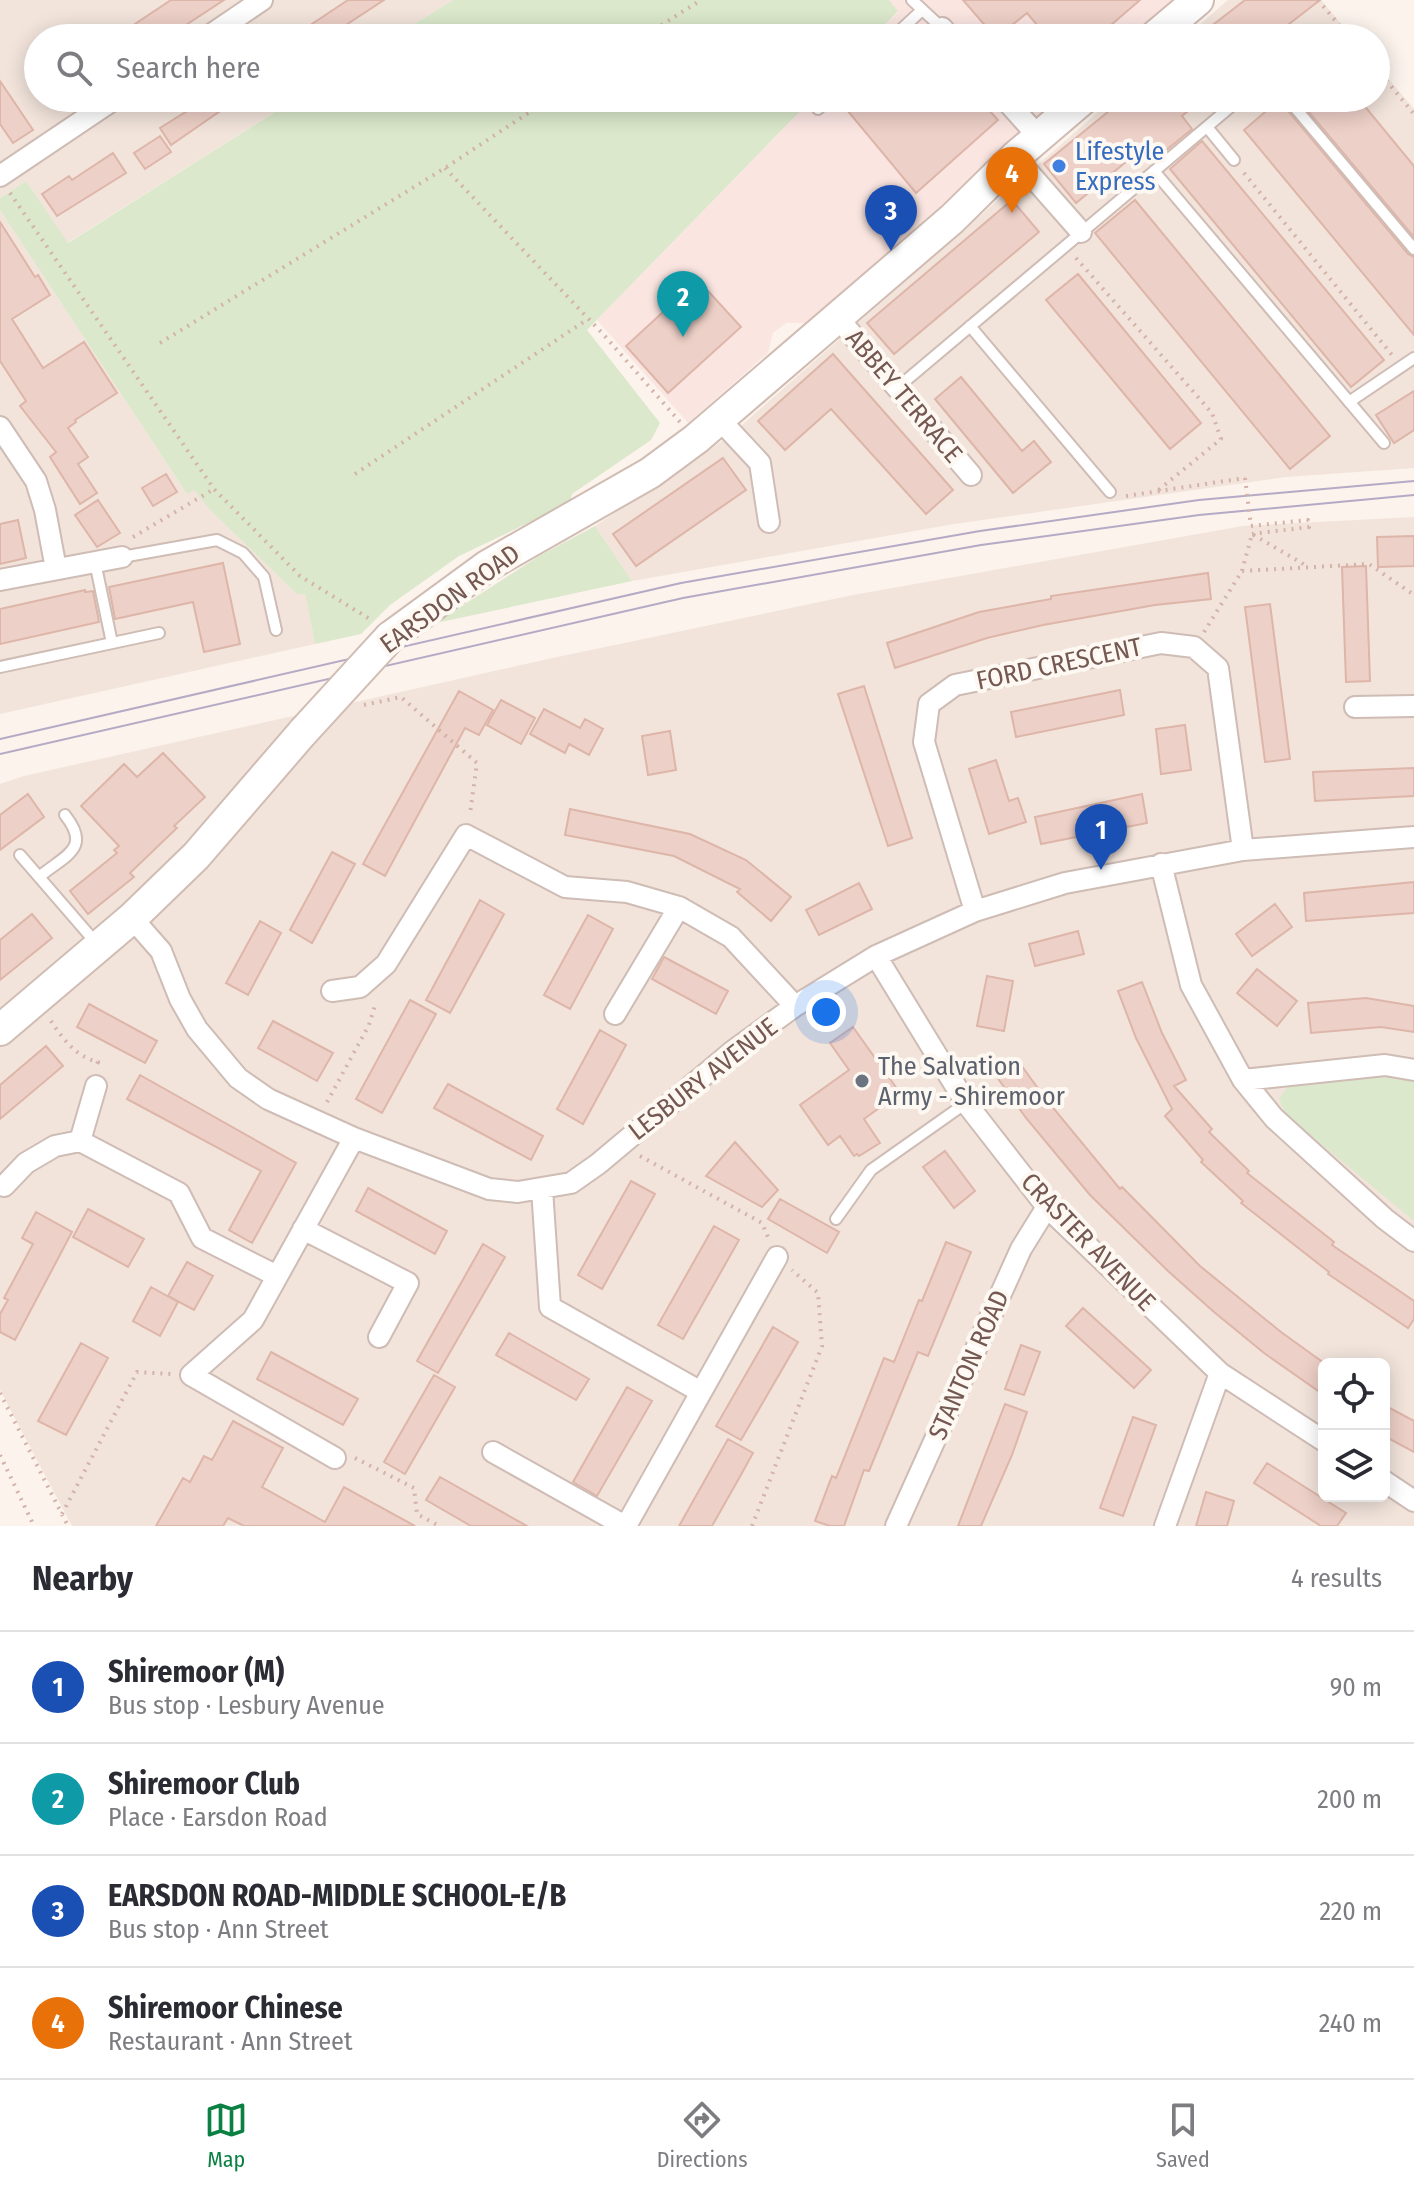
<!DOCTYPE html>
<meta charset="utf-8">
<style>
:root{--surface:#fff;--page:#f2f2f3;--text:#2b2b33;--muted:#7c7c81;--line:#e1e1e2;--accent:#0b8043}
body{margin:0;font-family:"Fira Sans Condensed",sans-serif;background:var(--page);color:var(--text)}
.controls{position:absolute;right:24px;bottom:24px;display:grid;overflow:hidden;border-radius:12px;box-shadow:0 4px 20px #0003}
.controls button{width:72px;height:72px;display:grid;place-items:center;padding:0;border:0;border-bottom:2px solid var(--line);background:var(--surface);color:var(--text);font:40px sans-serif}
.you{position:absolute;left:826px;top:1012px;width:28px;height:28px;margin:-20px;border:6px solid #fff;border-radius:50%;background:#1a73e8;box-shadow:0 0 0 12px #1a73e833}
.badge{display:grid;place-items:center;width:52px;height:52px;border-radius:50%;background:var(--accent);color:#fff;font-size:26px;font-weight:700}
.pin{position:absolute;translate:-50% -66px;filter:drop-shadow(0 2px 4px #0008)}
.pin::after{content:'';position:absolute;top:42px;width:28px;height:24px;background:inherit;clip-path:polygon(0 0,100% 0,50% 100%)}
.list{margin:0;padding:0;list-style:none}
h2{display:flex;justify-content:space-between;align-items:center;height:104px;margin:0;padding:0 32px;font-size:34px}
h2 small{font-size:26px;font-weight:400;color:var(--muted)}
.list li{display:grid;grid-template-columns:52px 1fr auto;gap:24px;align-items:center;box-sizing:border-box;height:112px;padding:0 32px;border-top:2px solid var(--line)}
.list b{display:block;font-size:30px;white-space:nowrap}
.list p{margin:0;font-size:26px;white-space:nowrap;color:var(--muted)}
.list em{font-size:26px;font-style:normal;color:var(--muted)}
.icon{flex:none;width:44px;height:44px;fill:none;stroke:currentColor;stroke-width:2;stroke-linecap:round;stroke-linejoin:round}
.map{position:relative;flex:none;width:1414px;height:1526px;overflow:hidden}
.search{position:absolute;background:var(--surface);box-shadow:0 4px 20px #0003;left:24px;right:24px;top:24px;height:88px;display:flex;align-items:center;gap:20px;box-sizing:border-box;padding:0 28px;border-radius:44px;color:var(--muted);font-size:30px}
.sheet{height:552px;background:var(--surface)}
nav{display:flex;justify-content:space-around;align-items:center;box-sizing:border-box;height:112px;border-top:2px solid var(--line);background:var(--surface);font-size:22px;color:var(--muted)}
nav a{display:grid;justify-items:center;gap:4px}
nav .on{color:var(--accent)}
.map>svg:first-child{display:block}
.residential{fill:#f2e4db;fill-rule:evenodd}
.commercial{fill:#fae5e1}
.green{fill:#dbe8cb}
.building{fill:#edd0c7;stroke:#deb5a9;stroke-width:2}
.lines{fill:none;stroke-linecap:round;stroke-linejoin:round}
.lane-casing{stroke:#cebcb5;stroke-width:14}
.street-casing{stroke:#cebcb5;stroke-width:24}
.secondary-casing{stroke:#d1bcb3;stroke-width:34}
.path{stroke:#d3b3a9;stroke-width:4;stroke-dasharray:2 6;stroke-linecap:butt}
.lane{stroke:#fff;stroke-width:10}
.street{stroke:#fff;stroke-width:20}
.secondary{stroke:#fff;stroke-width:30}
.tram{stroke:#b5aac5;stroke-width:2}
.secondary-bridge-casing{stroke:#d1bcb3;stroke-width:34;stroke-linecap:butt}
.path-bridge{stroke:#d3b3a9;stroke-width:4;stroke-dasharray:2 6;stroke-linecap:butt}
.secondary-bridge{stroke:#fff;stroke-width:30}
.shop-dot{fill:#3f7fe0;stroke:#fef8f3;stroke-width:3}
.worship-dot{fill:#6b7280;stroke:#fef8f3;stroke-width:3}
.labels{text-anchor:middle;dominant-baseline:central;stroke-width:8;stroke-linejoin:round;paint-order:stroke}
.shop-label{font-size:26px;fill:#366cbe;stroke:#fef8f3;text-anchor:start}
.street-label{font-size:26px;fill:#745851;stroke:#fef8f3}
.worship-label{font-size:26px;fill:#5b616d;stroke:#fef8f3;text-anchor:start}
</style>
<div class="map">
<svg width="1414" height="1526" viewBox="0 0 1414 1526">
<rect width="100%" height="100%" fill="#fbf3ec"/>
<path class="residential" d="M 0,0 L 453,0 L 392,38 L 38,38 L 38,98 L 297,98 L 67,243 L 26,181 L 0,198 Z
M 1228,0 L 1321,0 L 1353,38 L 1184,38 Z
M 1376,64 L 1414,109 L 1414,468 L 1286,477 L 954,524 L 632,581 L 595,526 L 728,437 L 1114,98 L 1376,98 Z
M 0,210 L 187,494 L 194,489 L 211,511 L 297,594 L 305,594 L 315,644 L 0,714 Z
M 1414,517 L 1414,1526 L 72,1526 L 0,1390 L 0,784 L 24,776 L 548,659 L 853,595 L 1243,526 ZM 1324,1364 L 1384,1364 L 1384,1496 L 1324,1496 Z"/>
<path class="commercial" d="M 889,0 L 1187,0 L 1142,38 L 872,38 L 898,12 Z
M 813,98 L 1071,98 L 805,323 L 786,323 L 773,333 L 768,353 L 688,423 L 597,320 Z"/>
<path class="green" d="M 453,0 L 889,0 L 898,11 L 872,38 L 392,38 Z
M 297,98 L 813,98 L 587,330 L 660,423 L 651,440 L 572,494 L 570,503 L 459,556 L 390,605 L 361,634 L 315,644 L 305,594 L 297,594 L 211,511 L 194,490 L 187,494 L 0,210 L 0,198 L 26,181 L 68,243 Z
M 595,526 L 632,581 L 436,623 L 539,556 Z
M 1389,1073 L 1414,1079 L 1414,1221 L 1285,1114 L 1279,1098 L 1291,1083 Z"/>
<path class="building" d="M 171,0 L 224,0 L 166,38 L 114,38 Z
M 348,0 L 384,0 L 326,38 L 291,38 Z
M 963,0 L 1140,0 L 1096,38 L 1048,38 L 1027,13 L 996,38 Z
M 1245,0 L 1320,0 L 1271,38 L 1196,38 Z
M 0,81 L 33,130 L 13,143 L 0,124 Z
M 208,98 L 239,98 L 171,145 L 160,128 Z
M 837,98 L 978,98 L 998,120 L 916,193 Z
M 1125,98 L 1204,98 L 1182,116 L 1192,129 L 1159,156 L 1149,143 L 1076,203 L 1044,164 Z
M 1297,98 L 1358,98 L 1414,166 L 1414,237 Z
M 1279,100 L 1408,254 L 1414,257 L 1414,335 L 1244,130 Z
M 160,136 L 171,152 L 145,169 L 134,153 Z
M 1202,141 L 1384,360 L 1351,387 L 1170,169 Z
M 113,153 L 126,173 L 57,216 L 42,194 L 69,176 L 72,180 Z
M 1012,200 L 1039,232 L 894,354 L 867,323 Z
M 1135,200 L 1330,436 L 1290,469 L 1095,233 Z
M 0,222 L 35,277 L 38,275 L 50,295 L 12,319 L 43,368 L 84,342 L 117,393 L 75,420 L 76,422 L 68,428 L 88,457 L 78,464 L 97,493 L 80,504 L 50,457 L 56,452 L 20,406 L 26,401 L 0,361 Z
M 1078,274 L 1201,423 L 1170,449 L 1046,300 Z
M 698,280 L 741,327 L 668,393 L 626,346 Z
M 833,354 L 953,490 L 926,514 L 831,409 L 785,450 L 758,421 Z
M 961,377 L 1022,451 L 1034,441 L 1051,462 L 1013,493 L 935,399 Z
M 1414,391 L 1414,430 L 1394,443 L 1376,415 Z
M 723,458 L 746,490 L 636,566 L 613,534 Z
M 166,474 L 177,492 L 153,506 L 142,488 Z
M 98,500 L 120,533 L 97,547 L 75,515 Z
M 18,520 L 26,558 L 0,564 L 0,524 Z
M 1414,536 L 1414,566 L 1378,567 L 1377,537 Z
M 223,563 L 240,644 L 204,652 L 193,602 L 115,619 L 109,587 Z
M 1366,566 L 1370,681 L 1346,682 L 1342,567 Z
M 1208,573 L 1211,599 L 1155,605 L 1043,625 L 987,638 L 895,668 L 887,643 L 979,612 L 1051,599 L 1051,596 Z
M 85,590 L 85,592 L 93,591 L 99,622 L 0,644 L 0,609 Z
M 1270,604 L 1290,759 L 1265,762 L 1245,607 Z
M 864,686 L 912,838 L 888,846 L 838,694 Z
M 1120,690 L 1124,715 L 1016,737 L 1011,712 Z
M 459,691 L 493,710 L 479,735 L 465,728 L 385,876 L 363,864 Z
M 501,700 L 535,718 L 521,744 L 487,725 Z
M 544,709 L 580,728 L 585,719 L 603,729 L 589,755 L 569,744 L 565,753 L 530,734 Z
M 1185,725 L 1191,770 L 1161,774 L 1156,729 Z
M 670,731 L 676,770 L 648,775 L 642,736 Z
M 163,753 L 205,797 L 174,826 L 177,828 L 130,873 L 134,877 L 88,914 L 70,891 L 117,853 L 114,850 L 119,846 L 81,806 L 124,764 L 137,777 Z
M 996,760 L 1009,801 L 1018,798 L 1026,822 L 989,834 L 969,769 Z
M 1414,768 L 1414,796 L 1315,801 L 1313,772 Z
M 28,794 L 44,817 L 0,850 L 0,815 Z
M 1142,794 L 1147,823 L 1041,844 L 1035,817 Z
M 570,809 L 690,834 L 746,860 L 791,897 L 771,921 L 737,892 L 740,889 L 674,856 L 565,835 Z
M 332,852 L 355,864 L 312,943 L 290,930 Z
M 1414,882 L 1414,913 L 1306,921 L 1304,893 Z
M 859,883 L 872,909 L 819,935 L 806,910 Z
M 480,900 L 504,914 L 450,1013 L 426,1000 Z
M 1275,904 L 1292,927 L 1252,956 L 1236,934 Z
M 32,914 L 52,938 L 0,980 L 0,940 Z
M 588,915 L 613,929 L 570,1009 L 544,995 Z
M 260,921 L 281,933 L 248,995 L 226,983 Z
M 1078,931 L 1084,954 L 1035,966 L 1029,944 Z
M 664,957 L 728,991 L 716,1014 L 652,979 Z
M 1257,969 L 1297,1001 L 1277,1026 L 1237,993 Z
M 987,976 L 1013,981 L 1004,1031 L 977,1026 Z
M 1142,982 L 1162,1033 L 1186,1080 L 1174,1086 L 1212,1129 L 1209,1132 L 1249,1171 L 1247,1173 L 1334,1242 L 1332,1245 L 1414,1301 L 1414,1319 L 1408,1328 L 1328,1274 L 1329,1272 L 1241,1203 L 1243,1201 L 1201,1162 L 1203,1160 L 1165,1116 L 1172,1109 L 1136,1038 L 1118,991 Z
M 1366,998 L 1414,1006 L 1414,1032 L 1381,1027 L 1311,1033 L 1308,1003 Z
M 410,1000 L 436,1014 L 382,1113 L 356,1099 Z
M 89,1004 L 157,1041 L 145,1063 L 77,1027 Z
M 273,1021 L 333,1053 L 317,1081 L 258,1048 Z
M 853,1027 L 900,1093 L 864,1119 L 880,1143 L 859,1156 L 857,1154 L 854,1156 L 840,1136 L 828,1145 L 800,1105 L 849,1070 L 830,1043 Z
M 600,1030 L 626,1045 L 583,1124 L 557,1109 Z
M 46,1046 L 63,1066 L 0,1119 L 0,1085 Z
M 1016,1058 L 1045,1098 L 1120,1189 L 1122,1187 L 1200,1266 L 1281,1332 L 1324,1363 L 1324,1395 L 1264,1353 L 1214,1312 L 1168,1271 L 1090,1195 L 1026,1118 L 994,1073 Z
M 140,1075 L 296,1163 L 252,1243 L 229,1230 L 261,1171 L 127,1099 Z
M 448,1084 L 543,1136 L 531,1160 L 434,1108 Z
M 735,1142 L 778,1190 L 762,1207 L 706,1176 Z
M 945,1151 L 975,1191 L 954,1208 L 923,1167 Z
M 631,1181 L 655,1194 L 602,1289 L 578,1275 Z
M 368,1188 L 447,1231 L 435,1254 L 356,1211 Z
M 780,1199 L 839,1232 L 827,1253 L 768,1219 Z
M 88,1209 L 144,1239 L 128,1267 L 73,1237 Z
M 36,1212 L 72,1232 L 15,1340 L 0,1332 L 0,1314 L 8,1300 L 4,1298 L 33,1244 L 22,1238 Z
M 714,1226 L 739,1240 L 683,1339 L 658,1325 Z
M 946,1242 L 971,1252 L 928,1356 L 918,1352 L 869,1471 L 864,1470 L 844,1526 L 830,1526 L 815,1521 L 832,1476 L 836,1478 L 884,1358 L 894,1362 L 919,1300 L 922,1301 Z
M 483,1244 L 505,1257 L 438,1373 L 417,1361 Z
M 187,1262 L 213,1276 L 194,1310 L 168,1296 Z
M 151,1287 L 178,1302 L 160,1336 L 133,1321 Z
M 1083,1308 L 1151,1370 L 1134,1388 L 1066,1326 Z
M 773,1327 L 798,1342 L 741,1440 L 716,1426 Z
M 509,1333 L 589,1379 L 576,1400 L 496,1355 Z
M 81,1343 L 108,1358 L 66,1435 L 38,1421 Z
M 1021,1345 L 1040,1352 L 1024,1395 L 1005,1389 Z
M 271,1352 L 358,1399 L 343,1425 L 257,1379 Z
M 434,1375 L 455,1387 L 405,1474 L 384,1462 Z
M 627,1387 L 652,1401 L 597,1496 L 573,1482 Z
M 1005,1404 L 1027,1412 L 1012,1455 L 981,1526 L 958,1526 Z
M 1384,1405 L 1414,1421 L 1414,1452 L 1384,1436 Z
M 1133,1417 L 1156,1425 L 1123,1516 L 1100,1508 Z
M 233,1421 L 283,1448 L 262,1487 L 325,1522 L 344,1487 L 415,1526 L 244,1526 L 228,1518 L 223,1526 L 156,1526 L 183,1478 L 190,1482 L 204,1456 L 212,1460 Z
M 728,1439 L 753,1453 L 742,1473 L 712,1526 L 679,1526 Z
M 1267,1463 L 1346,1513 L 1337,1526 L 1321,1526 L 1254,1483 Z
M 440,1477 L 527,1526 L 471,1526 L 426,1500 Z
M 1206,1492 L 1234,1501 L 1227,1526 L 1196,1526 Z"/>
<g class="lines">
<defs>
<path id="lane" d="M 912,0 L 942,28
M 892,38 L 922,10
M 1312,38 L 1320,32
M 1287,98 L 1414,249
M 818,109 L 829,98
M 1207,127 L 1234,160
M 1154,171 L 1384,443
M 970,326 L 1110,492
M 897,388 L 1241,98
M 1349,402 L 1414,358
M 122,557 L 217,540 L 243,553 L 264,577 L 276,630
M 95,562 L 112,643
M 0,667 L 159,633
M 20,855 L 97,944
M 39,877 C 65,855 92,849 65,815
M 836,1219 L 871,1170 L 966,1103"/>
<path id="street" d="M 942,28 L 951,38
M 206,38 L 262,0
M 1004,98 L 1038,136
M 1015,157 L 1081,232
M 0,176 L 116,98
M 838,318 L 971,475
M 720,420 L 760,463 L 769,522
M 0,427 L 36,481 L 45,510 L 56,569
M 0,580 L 122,557
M 1355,707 L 1414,706
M 1161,864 L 1191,985 L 1243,1080 L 1274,1118 L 1385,1219 L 1414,1241
M 975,911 L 924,742 L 929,704 L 955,685 L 1161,643 L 1194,647 L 1218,668 L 1243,850
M 132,918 L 161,951 L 180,999 L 197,1029 L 238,1078 L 268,1099 L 354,1138 L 489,1189 L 518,1192 L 571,1183 L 598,1164 L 733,1051 L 795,1006 L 876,956 L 975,911 L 1065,883 L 1243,850 L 1414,837
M 876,956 L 966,1103 L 1047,1207 L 1220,1373 L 1324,1441
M 332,991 L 360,987 L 386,964 L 466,835 L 565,887 L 627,892 L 679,907 L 731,937 L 795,1006
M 615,1014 L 679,907
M 1243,1080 L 1385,1065 L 1414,1070
M 80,1141 L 96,1086
M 4,1186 L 26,1163 L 55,1146 L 80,1141 L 179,1193 L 202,1238 L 277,1276
M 542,1189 L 550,1307 L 701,1392
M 303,1229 L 408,1283 L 379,1337
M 493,1452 L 625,1526
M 335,1458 L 191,1375 L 253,1320 L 354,1138
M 1384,1481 L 1414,1501
M 626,1526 L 777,1257
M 896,1526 L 1021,1249 L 1047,1207
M 1165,1526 L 1220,1373"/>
<path id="secondary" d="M 1153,38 L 1198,0
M 390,637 L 487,566 L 650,473 L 696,439 L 952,219 L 1015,157 L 1084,98
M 0,1030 L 132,918 L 196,856 L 303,732"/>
</defs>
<use href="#lane" class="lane-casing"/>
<use href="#street" class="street-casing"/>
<use href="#secondary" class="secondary-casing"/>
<path class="path" d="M 1318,0 L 1350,38
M 641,38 L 701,0
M 1376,68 L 1414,114
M 445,168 L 603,334 L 680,422
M 1244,173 L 1392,355
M 10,193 L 214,489 L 300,576 L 373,621
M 1076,258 L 1212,413 L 1221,439 L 1156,492
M 160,343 L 445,168 L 551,98
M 355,474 L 588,319
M 1126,496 L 1245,478
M 1251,526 L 1308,520 L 1309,527 L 1252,534
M 133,537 L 214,489
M 1242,571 L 1252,534 L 1305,565
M 1204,632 L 1242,571 L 1369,564 L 1414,595
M 364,705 L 401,697 L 477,763 L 470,814
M 51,1021 C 63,1039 76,1057 98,1062 L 97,1064
M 327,1102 L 369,1025 L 376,1002
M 640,1156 L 762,1223 L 768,1237
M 0,1393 L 68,1526
M 0,1455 L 34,1526
M 355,1458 L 414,1488 L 417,1514 L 439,1526
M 62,1514 L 137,1372 L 171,1374
M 752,1526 L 822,1346 L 818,1293 L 792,1270"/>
<use href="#lane" class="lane"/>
<use href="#street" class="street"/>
<use href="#secondary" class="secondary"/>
<path class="tram" d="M 0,739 L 681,583 L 980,531 L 1199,500 L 1414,481
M 0,754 L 683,598 L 981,545 L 1199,515 L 1414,495"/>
<defs>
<path id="secondary-bridge" d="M 303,732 L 390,637"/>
</defs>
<use href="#secondary-bridge" class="secondary-bridge-casing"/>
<path class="path-bridge" d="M 1245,478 L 1251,526"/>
<use href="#secondary-bridge" class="secondary-bridge"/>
</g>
<circle class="shop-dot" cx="1059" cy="166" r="8"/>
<circle class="worship-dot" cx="862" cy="1081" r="8"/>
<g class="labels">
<g class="shop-label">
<text x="1075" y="151">Lifestyle<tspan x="1075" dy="30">Express</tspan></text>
</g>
<g class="street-label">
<text transform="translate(904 396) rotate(50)">ABBEY TERRACE</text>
<text transform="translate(450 599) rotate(-36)">EARSDON ROAD</text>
<text transform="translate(1059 664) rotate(-12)">FORD CRESCENT</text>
<text transform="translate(703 1079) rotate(-38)">LESBURY AVENUE</text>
<text transform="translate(1088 1242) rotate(46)">CRASTER AVENUE</text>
<text transform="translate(969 1365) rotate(-66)">STANTON ROAD</text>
</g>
<g class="worship-label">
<text x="878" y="1066">The Salvation<tspan x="878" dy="30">Army - Shiremoor</tspan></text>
</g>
</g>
</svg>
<div class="controls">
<button><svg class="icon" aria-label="locate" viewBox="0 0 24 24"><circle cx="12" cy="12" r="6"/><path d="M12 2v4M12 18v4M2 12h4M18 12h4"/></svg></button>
<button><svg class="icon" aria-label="layers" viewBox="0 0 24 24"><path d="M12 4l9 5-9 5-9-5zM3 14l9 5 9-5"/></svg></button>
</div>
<div class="you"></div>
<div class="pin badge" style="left:1101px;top:870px;background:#1a4fb4">1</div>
<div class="pin badge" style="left:683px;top:337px;background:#0f9aa8">2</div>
<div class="pin badge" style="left:891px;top:251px;background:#1a4fb4">3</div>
<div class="pin badge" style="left:1012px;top:213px;background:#e8710a">4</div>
<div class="search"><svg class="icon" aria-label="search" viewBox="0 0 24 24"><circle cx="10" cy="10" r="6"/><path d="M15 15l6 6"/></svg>Search here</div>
</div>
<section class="sheet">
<h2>Nearby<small>4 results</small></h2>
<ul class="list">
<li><span class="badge" style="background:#1a4fb4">1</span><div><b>Shiremoor (M)</b><p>Bus stop · Lesbury Avenue</p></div><em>90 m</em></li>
<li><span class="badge" style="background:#0f9aa8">2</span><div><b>Shiremoor Club</b><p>Place · Earsdon Road</p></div><em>200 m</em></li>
<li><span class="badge" style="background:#1a4fb4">3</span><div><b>EARSDON ROAD-MIDDLE SCHOOL-E/B</b><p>Bus stop · Ann Street</p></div><em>220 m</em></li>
<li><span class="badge" style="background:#e8710a">4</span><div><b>Shiremoor Chinese</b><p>Restaurant · Ann Street</p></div><em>240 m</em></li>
</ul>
</section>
<nav>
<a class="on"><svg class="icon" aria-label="map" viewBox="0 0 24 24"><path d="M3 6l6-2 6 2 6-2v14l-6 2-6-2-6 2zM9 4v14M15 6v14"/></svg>Map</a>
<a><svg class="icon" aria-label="directions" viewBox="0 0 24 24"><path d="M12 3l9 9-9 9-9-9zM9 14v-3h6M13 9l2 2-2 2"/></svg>Directions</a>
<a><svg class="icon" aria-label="saved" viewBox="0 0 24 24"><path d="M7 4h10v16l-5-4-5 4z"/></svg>Saved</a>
</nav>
